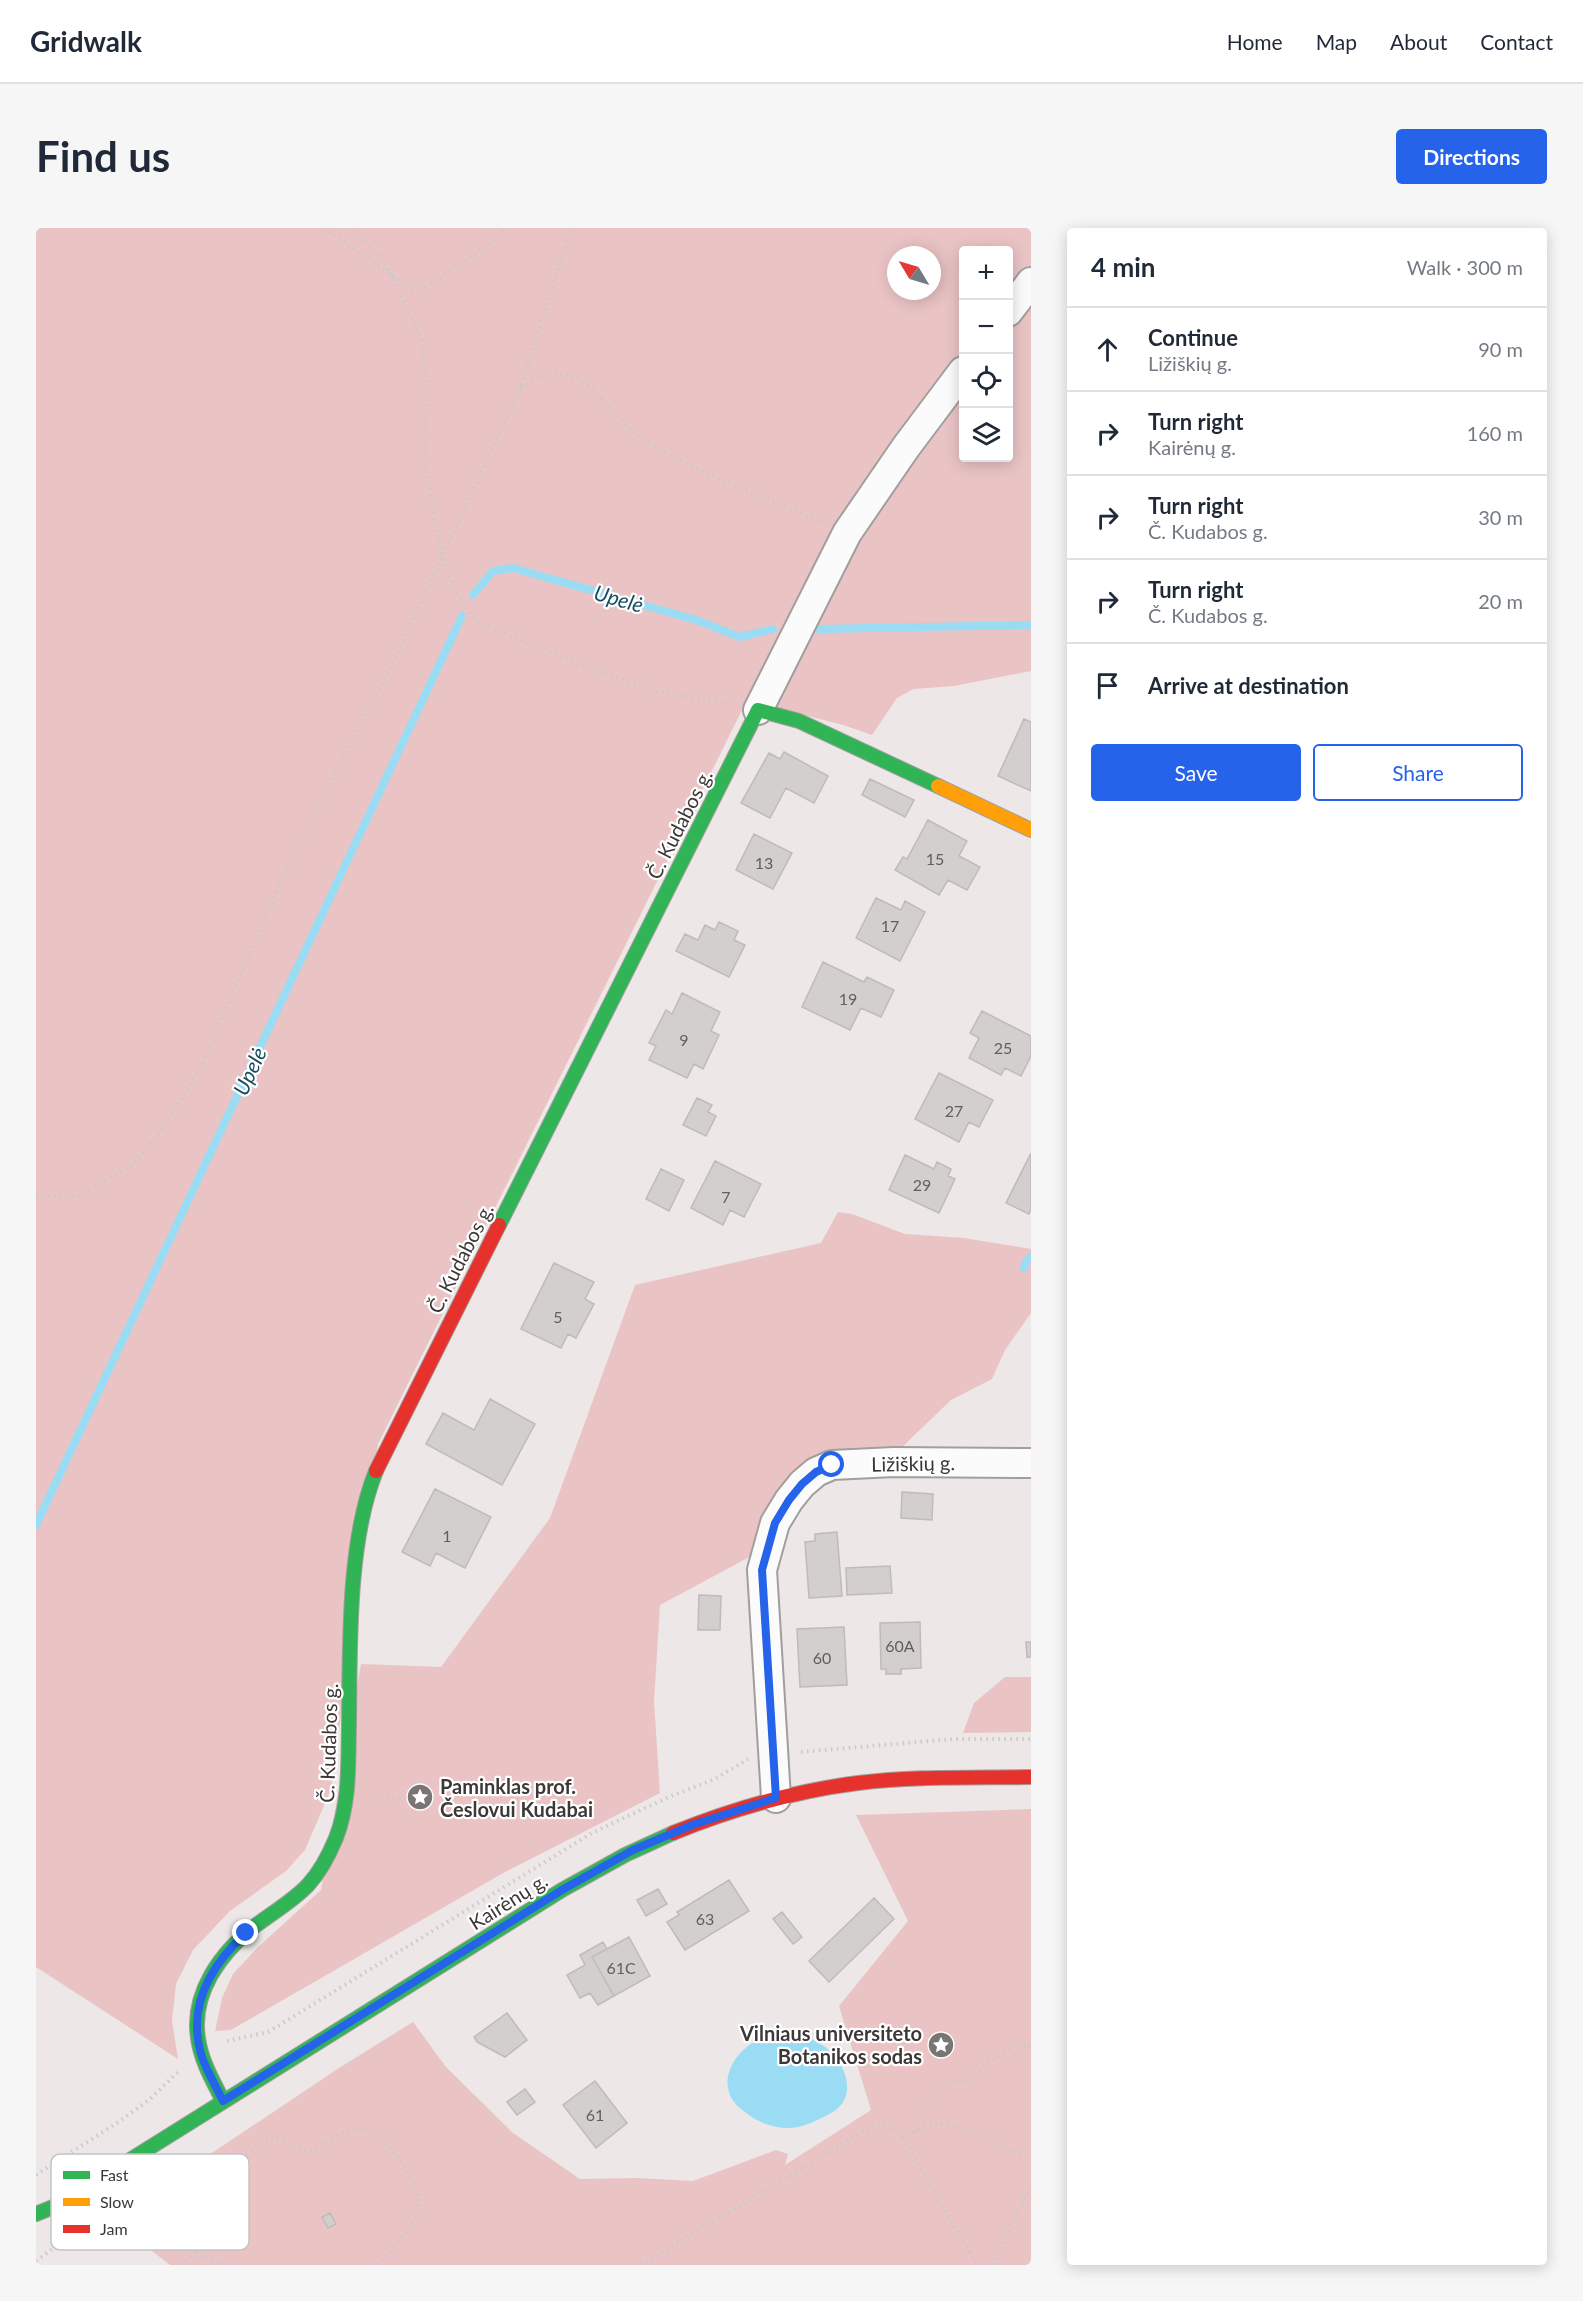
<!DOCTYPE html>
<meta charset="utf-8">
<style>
:root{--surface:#fff;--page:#f6f6f7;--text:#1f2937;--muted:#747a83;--line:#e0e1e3;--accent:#2563eb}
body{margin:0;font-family:Lato,sans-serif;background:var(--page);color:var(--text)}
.controls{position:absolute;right:18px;top:18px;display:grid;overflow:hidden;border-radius:6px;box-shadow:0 3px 15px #0003}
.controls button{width:54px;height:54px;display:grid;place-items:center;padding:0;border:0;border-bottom:2px solid var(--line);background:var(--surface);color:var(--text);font:30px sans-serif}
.compass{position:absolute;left:851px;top:18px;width:54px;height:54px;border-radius:50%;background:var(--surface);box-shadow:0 3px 15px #0003;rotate:308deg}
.stop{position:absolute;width:18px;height:18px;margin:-14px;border:4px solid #2563eb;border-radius:50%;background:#fff}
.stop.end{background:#2563eb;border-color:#fff;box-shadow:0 2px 6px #0008}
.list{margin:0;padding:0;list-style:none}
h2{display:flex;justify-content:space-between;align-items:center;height:78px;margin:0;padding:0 24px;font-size:26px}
h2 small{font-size:20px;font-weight:400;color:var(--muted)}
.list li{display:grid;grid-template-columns:39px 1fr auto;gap:18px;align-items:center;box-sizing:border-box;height:84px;padding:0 24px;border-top:2px solid var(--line)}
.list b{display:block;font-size:22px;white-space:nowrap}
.list p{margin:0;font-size:20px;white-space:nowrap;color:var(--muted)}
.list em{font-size:20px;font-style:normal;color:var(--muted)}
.actions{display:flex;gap:12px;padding:18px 24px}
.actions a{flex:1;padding:14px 0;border:2px solid var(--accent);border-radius:6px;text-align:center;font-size:21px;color:var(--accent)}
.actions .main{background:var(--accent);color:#fff}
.icon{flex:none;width:33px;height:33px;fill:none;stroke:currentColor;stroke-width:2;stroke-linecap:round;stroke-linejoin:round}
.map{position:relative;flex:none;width:995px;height:2037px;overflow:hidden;border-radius:6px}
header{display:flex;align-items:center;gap:36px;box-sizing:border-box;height:84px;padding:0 30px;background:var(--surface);border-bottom:2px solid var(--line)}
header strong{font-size:28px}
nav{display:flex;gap:33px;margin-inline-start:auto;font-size:21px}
.intro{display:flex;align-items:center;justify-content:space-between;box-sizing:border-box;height:144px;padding:0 36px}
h1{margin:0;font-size:42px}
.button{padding:15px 27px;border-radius:6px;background:var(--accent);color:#fff;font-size:21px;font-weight:700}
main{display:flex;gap:36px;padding:0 36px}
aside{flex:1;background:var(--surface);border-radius:6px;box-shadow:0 3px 15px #0003}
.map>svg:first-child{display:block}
.green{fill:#eac4c5;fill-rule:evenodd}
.water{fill:#9adcf3}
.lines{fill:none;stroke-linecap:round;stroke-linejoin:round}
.stream{stroke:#9adcf3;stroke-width:8}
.building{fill:#d3cfcf;stroke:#bfbbbb;stroke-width:1.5}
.street-casing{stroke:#a29e9e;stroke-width:32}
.fast-casing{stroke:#a29e9e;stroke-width:16}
.slow-casing{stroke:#a29e9e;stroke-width:16}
.jam-casing{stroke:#a29e9e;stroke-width:16}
.path{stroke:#cbc9c9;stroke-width:4;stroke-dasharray:1.5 4.5;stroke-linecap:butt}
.street{stroke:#fcfbfb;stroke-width:28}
.fast{stroke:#30b455;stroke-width:14}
.slow{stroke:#ff9f0a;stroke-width:14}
.jam{stroke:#e5322d;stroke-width:14}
.route{stroke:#2563eb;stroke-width:8}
.labels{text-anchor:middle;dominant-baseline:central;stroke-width:4.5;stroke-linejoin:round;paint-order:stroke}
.number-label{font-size:16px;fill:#625e5e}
.street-label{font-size:20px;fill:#3c3838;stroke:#fff}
.poi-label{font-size:20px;font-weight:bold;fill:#3c3838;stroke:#fff;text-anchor:start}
.water-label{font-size:21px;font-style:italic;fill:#174f5f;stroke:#fff}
.key{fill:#fff;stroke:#c4c3c3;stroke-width:1.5}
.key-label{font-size:16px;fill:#3c3838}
</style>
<header>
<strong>Gridwalk</strong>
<nav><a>Home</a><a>Map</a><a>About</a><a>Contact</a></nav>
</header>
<div class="intro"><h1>Find us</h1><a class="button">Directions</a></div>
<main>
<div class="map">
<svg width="995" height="2037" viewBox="0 0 995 2037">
<rect width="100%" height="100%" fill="#ede7e7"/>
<path class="green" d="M 0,0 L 995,0 L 995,443 L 918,458 L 877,461 L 861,470 L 836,507 L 807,497 L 711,472 L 342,1216 L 295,1561 L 269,1622 L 250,1643 L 194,1683 L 157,1722 L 140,1756 L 136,1793 L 142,1831 L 0,1739 ZM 927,22 L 972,22 L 972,230 L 927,230 ZM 860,27 L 896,27 L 896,63 L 860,63 Z
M 802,984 L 816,986 L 869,1006 L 928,1010 L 995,1021 L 995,1085 L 969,1122 L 956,1151 L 915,1172 L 862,1223 L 787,1230 L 717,1327 L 624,1377 L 618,1473 L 624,1565 L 469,1644 L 195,1802 L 179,1803 L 186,1770 L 197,1746 L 222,1719 L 285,1662 L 325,1436 L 405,1439 L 514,1290 L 599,1057 L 785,1015 Z
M 969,1449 L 995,1449 L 995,1504 L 927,1505 L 938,1475 Z
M 995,1581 L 995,2037 L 134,2037 L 76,1992 L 303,1840 L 377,1794 L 410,1839 L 477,1905 L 544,1951 L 601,1950 L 657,1953 L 740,1922 L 752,1926 L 749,1937 L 835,1882 L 803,1778 L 872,1693 L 820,1587 Z"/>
<path class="water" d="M 748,1805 C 761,1807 772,1808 783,1815 C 807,1828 826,1868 795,1885 C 782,1892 767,1900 752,1900 C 738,1900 724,1895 713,1887 C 705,1881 696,1875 693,1864 C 686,1841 706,1818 726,1810 C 733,1807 741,1807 748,1805 Z"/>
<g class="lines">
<path class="stream" d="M 437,367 L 457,343 L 477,340 L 660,392 L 704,409 L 737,401
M 783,401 L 995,397
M 988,1040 L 990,1033 L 995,1029
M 0,1297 L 426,388"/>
</g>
<path class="building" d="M 988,491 L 995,494 L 995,563 L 962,548 Z
M 748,524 L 792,548 L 778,575 L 750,560 L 734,590 L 705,575 L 733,525 L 744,531 Z
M 834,551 L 878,572 L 869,589 L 826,567 Z
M 892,592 L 931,613 L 923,628 L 944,639 L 931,662 L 912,652 L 903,667 L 859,642 L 867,629 L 871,631 Z
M 718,606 L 756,625 L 737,661 L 700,642 Z
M 840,670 L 865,682 L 869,673 L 889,684 L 864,733 L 820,710 Z
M 683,694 L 702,703 L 698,712 L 709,717 L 693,749 L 640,723 L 649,706 L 662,712 L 669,697 L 679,702 Z
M 787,734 L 828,754 L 831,749 L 858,762 L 845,789 L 825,780 L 814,802 L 766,779 Z
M 646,765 L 684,784 L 675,803 L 683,807 L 667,841 L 658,836 L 651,850 L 613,832 L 620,818 L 613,815 L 630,782 L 636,786 Z
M 946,783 L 995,808 L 995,828 L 985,848 L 969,840 L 965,847 L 933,830 L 943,810 L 934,805 Z
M 903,845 L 957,872 L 943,899 L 933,894 L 923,914 L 879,891 Z
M 661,870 L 676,877 L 672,884 L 680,888 L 670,908 L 647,897 Z
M 995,925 L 995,981 L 993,986 L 970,975 Z
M 869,927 L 898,941 L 901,934 L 915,941 L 912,948 L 919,951 L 903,985 L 853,962 Z
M 679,933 L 725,956 L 708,989 L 694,982 L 687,997 L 655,980 Z
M 625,941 L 648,952 L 633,983 L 610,971 Z
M 518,1035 L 558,1054 L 549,1071 L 558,1076 L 540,1110 L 532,1106 L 525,1120 L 485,1101 Z
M 454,1171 L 499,1196 L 466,1257 L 390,1216 L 407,1185 L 438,1202 Z
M 399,1261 L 455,1289 L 429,1340 L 400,1325 L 394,1338 L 366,1324 Z
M 866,1264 L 897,1266 L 896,1292 L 865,1290 Z
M 801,1304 L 806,1368 L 773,1370 L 769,1314 L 779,1313 L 779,1306 Z
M 854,1338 L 856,1365 L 811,1367 L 810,1340 Z
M 663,1367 L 685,1368 L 684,1402 L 662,1402 Z
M 884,1394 L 885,1440 L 865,1441 L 865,1446 L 850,1446 L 850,1441 L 845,1441 L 844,1395 Z
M 808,1399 L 811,1457 L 764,1459 L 761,1401 Z
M 990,1414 L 995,1414 L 995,1429 L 991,1429 Z
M 693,1652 L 713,1683 L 649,1722 L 631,1694 L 643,1687 L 641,1684 Z
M 622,1661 L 631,1676 L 610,1688 L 601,1672 Z
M 838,1670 L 858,1691 L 793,1754 L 773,1733 Z
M 746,1684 L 766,1709 L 757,1716 L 737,1691 Z
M 593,1709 L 614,1748 L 578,1768 L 556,1729 Z
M 567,1714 L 571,1721 L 556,1729 L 578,1768 L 562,1777 L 554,1765 L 544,1770 L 531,1747 L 549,1737 L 544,1727 Z
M 471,1785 L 491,1812 L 469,1829 L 441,1814 L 438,1809 Z
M 559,1853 L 591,1895 L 560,1920 L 527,1877 Z
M 489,1861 L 499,1874 L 481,1887 L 471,1874 Z
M 294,1985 L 300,1996 L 292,2000 L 286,1989 Z"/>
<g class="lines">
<defs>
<path id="street" d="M 972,84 L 995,54
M 722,482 L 811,305 L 870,219 L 927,143
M 740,1570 L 726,1342 L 739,1295 L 753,1272 L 766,1256 L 780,1244 L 796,1237 L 858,1234 L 995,1235"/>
<path id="fast" d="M 463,997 L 722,482 L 763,493 L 902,558
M 187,1873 C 177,1853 165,1833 162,1810 C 155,1765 185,1724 219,1698 C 236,1685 257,1673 272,1657 C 285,1643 293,1627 300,1610 C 314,1574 312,1537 313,1499 C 314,1422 311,1314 340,1243
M 0,1986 L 22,1977 L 526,1662 L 589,1627 L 637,1605"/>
<path id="slow" d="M 902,558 L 995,602"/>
<path id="jam" d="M 340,1243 L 463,997
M 637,1605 C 696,1581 759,1563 822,1555 C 879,1548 937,1550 995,1549"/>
</defs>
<use href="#street" class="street-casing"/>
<use href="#fast" class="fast-casing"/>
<use href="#slow" class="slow-casing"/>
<use href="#jam" class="jam-casing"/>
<path class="path" d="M 288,0 L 377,62 L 391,58 L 461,11 L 468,0
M 317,0 L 346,31 L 356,48 L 386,112 L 391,158 L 389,242 L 406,329 L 418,359 L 435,388 L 448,397 L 546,437 L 624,464 L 692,476
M 485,159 C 501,150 519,141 537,149 C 565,160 577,191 601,207 C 655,243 728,269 788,295
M 0,969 L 42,967 L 98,936 L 127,900 L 166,836 L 259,620 L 360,428 L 485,159 L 535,0
M 765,1524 L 918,1511 L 995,1511
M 339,1572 L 384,1569
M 191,1813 L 232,1804 L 556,1605 L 633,1569 L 679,1551 L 712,1531
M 879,1904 L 882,1890 L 913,1854 L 935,1852 L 952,1835 L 982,1815 L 995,1818
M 866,1910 C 878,1904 891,1896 906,1896 C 936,1896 966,1932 995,1924
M 0,1947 L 84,1893 L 114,1871 L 142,1844
M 986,1973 L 995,1980
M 0,2033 L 40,2003
M 145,2037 L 160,2023
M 188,2037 C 175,2031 152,2024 146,2010 C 132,1980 212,1924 233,1910 C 249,1908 259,1925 271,1923 C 289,1919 302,1901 322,1901 C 335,1901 348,1913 356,1923 C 401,1979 382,1989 343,2037
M 605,2037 L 840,1896 L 859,1900 L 873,1920 L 941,2037
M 958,2037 L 977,1991 L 995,1958"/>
<use href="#street" class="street"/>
<use href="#fast" class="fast"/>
<use href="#slow" class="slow"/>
<use href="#jam" class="jam"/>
</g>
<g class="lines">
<path class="route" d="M 210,1705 C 175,1737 151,1777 165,1826 C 170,1842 180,1858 187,1873 L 526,1662 L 597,1622 L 656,1597 L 740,1570 L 726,1342 L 739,1295 L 753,1272 L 766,1256 L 780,1244 L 796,1237"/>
</g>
<defs>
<symbol id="sight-disc" viewBox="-11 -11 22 22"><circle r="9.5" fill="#7a7575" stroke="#fff"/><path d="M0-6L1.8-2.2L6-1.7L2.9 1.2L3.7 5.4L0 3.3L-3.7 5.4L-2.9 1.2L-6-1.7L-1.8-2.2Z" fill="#fff"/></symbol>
</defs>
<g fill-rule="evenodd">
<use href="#sight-disc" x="369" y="1554" width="30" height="30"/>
<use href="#sight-disc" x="890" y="1802" width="30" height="30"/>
</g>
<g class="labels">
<g class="number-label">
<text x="899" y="630">15</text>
<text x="728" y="634">13</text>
<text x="854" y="697">17</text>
<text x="812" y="770">19</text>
<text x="648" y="811">9</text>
<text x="967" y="819">25</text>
<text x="918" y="882">27</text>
<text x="886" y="956">29</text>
<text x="690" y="968">7</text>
<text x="522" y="1088">5</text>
<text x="411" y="1307">1</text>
<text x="864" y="1417">60A</text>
<text x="786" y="1429">60</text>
<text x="669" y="1690">63</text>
<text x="585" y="1739">61C</text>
<text x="559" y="1886">61</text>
</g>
<g class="street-label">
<text transform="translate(643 596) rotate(-63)">Č. Kudabos g.</text>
<text transform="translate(424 1030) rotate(-63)">Č. Kudabos g.</text>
<text transform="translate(877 1235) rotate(-1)">Ližiškių g.</text>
<text transform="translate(292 1515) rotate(-88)">Č. Kudabos g.</text>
<text transform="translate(472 1673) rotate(-32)">Kairėnų g.</text>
</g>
<g class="poi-label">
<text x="404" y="1558">Paminklas prof.<tspan x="404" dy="23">Česlovui Kudabai</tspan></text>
<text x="886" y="1805" text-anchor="end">Vilniaus universiteto<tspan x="886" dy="23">Botanikos sodas</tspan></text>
</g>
<g class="water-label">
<text transform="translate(583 370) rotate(16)">Upelė</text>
<text transform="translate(213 843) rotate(-65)">Upelė</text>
</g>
</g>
<rect x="15" y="1926" width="198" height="96" rx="9" class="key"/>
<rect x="27" y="1943" width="27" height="8" fill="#30b455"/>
<rect x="27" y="1970" width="27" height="8" fill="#ff9f0a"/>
<rect x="27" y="1997" width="27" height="8" fill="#e5322d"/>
<g class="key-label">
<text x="64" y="1953">Fast</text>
<text x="64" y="1980">Slow</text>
<text x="64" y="2007">Jam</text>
</g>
</svg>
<div class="controls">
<button>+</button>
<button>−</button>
<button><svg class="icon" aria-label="locate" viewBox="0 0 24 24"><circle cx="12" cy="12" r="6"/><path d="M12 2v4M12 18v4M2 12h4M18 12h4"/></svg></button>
<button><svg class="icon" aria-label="layers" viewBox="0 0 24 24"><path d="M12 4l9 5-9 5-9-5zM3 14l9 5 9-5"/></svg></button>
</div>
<svg class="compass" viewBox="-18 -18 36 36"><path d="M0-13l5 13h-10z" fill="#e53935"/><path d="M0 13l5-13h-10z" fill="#747a83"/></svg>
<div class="stop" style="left:796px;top:1237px"></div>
<div class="stop end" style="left:210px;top:1705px"></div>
</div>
<aside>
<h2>4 min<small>Walk · 300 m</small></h2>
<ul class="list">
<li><svg class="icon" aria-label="ahead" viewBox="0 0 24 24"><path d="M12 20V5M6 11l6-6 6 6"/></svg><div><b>Continue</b><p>Ližiškių g.</p></div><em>90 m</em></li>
<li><svg class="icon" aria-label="right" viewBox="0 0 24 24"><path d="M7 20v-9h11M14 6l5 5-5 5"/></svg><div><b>Turn right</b><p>Kairėnų g.</p></div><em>160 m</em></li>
<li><svg class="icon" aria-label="right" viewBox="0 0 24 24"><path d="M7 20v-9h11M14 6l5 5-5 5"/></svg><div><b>Turn right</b><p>Č. Kudabos g.</p></div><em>30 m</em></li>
<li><svg class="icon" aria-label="right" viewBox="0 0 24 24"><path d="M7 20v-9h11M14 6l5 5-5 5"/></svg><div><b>Turn right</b><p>Č. Kudabos g.</p></div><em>20 m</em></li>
<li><svg class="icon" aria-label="arrive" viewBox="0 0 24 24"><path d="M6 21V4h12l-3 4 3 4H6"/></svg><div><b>Arrive at destination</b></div></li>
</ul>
<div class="actions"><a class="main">Save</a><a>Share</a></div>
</aside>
</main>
